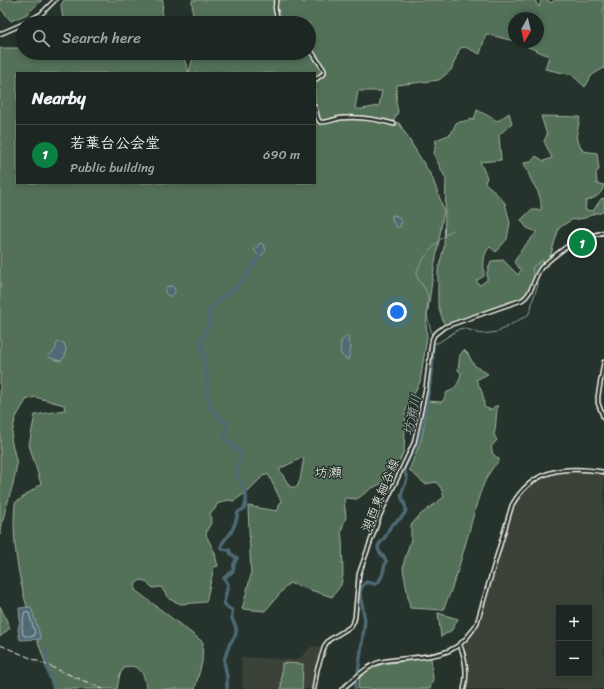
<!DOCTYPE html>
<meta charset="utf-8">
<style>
:root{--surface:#1c2622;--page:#29322f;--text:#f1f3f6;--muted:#a0a5a5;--line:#3a4340;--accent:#0b8043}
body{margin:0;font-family:Sriracha,"Klee One",sans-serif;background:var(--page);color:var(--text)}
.controls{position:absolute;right:12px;bottom:12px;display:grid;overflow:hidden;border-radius:0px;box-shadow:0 2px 6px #0003}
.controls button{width:36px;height:36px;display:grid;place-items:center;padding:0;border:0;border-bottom:1px solid var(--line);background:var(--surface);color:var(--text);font:20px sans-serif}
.compass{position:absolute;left:508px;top:12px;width:36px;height:36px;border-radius:50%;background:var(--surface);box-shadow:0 2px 6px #0003;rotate:188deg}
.you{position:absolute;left:397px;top:312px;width:14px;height:14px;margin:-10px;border:3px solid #fff;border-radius:50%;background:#1a73e8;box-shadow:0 0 0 6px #1a73e833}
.badge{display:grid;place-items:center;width:26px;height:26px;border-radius:50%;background:var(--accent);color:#fff;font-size:13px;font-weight:700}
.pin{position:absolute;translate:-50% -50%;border:2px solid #fff;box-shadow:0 1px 4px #0006}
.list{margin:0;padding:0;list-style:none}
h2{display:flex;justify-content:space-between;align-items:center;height:52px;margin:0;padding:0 16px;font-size:17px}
h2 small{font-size:13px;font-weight:400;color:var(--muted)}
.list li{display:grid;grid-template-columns:26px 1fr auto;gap:12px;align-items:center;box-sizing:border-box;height:60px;padding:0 16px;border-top:1px solid var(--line)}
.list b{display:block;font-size:15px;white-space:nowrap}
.list p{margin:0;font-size:13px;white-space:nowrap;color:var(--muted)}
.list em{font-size:13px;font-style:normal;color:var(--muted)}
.icon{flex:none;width:22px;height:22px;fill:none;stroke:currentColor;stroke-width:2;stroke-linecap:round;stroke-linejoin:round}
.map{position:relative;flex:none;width:604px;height:689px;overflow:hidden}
.search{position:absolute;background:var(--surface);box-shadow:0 2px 6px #0003;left:16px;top:16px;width:300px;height:44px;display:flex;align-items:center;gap:10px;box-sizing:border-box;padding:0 14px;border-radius:22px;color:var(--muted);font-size:15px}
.panel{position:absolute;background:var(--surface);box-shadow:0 2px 6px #0003;left:16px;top:72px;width:300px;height:112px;border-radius:0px}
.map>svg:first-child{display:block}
.built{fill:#3b4239;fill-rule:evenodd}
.green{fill:#527159;stroke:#a3b1a0;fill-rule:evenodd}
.water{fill:#4f6b75;stroke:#91a1a3}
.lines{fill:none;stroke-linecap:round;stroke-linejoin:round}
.shore{stroke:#b2bbba;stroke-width:1}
.stream{stroke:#91a1a3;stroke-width:1}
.river{stroke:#4f6b75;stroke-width:3.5}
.secondary-casing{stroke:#f4f1e8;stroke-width:5.5}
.secondary{stroke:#26332d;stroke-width:2.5}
.rail{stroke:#f4f1e8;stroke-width:1;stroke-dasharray:6 3;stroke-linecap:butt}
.labels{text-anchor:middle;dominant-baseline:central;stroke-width:3;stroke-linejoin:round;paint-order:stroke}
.street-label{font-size:13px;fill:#f4f1e8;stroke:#26332d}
.water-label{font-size:14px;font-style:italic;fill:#b2bbba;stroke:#26332d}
.neighbourhood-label{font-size:14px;fill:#f4f1e8;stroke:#26332d}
</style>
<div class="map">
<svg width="604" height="689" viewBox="0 0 604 689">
<rect width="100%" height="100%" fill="#26332d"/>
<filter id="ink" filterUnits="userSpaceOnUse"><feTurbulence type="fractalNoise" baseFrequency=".025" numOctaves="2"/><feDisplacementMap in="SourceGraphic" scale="8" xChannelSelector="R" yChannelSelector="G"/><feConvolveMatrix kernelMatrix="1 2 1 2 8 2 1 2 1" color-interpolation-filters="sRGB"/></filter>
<g filter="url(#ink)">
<path class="built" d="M 569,471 L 604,473 L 604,689 L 466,689 L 468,681 L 467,659 L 463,648 L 481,619 L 511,509 L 514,502 L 523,490 L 538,478 L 549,473 ZM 559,608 L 589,608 L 589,674 L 559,674 Z
M 312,646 L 321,647 L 313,676 L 312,689 L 243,689 L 241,657 L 298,660 Z"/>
<path class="green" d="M 0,0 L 42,0 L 27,14 L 11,21 L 1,9 L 0,9 Z
M 64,0 L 163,0 L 162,15 L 166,18 L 167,23 L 53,23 L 63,20 L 61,5 Z
M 192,0 L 301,0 L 302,2 L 306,2 L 307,0 L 536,0 L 536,3 L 539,7 L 541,0 L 548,0 L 550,3 L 555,0 L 604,0 L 604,68 L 592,75 L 585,87 L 572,75 L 545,69 L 549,56 L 517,42 L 538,42 L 538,18 L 514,18 L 514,41 L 486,34 L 480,54 L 465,47 L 460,48 L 451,70 L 439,80 L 397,85 L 396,102 L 398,112 L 393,122 L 399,123 L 432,177 L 444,210 L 432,281 L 426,324 L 427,337 L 420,382 L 406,410 L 404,451 L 391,479 L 372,488 L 357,499 L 345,498 L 344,500 L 346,517 L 341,531 L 342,539 L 343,574 L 341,585 L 332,597 L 289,583 L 265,611 L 242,609 L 251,575 L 248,506 L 277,511 L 281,501 L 268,474 L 265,476 L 264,475 L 248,491 L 234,501 L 228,500 L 217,504 L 215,509 L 210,513 L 211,523 L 207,530 L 206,535 L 215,553 L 216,559 L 218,566 L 214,567 L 206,602 L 181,604 L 169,599 L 161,587 L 153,588 L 145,581 L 141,580 L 136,583 L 135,590 L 203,642 L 202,662 L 195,689 L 146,689 C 145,676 141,663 125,667 L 120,674 L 117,689 L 55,689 C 33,630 9,567 15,503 L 41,484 L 29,445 L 35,415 L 65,410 L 64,405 L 35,397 L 26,400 L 15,419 L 11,439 L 17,464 L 13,484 L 4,515 L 0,535 L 0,48 L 23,48 L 23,53 L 182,53 L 189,72 L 193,58 L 193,53 L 309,53 L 309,23 L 193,23 ZM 17,73 L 315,73 L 315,183 L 17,183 ZM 358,91 L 382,91 L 379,106 C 371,107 363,110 355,109 ZM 304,457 L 300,480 L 297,487 L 290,487 L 279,469 Z
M 477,110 L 498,121 L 509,113 L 512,123 L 499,135 L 501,160 L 480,162 L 487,177 L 485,183 L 492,189 L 505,203 L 510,223 L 507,239 L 496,252 L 490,247 C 482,254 484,267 484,276 L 476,281 L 480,285 L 487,280 L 487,273 L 491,261 L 503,260 L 518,275 L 521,270 L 514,262 L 522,249 L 537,232 L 527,228 L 521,220 L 531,210 L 541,210 C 542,198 538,191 532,182 C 529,176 527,169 524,163 L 531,162 L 536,156 L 544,161 L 552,158 L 544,141 L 547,135 L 541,116 L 580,117 L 576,138 L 583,151 L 597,153 L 599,170 L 596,172 L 597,184 L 604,185 C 602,195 595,198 586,201 L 585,210 L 593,211 L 601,199 L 604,198 L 604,210 L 601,213 L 595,213 L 585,218 L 571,220 L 559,228 L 550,257 L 542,267 L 524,299 L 445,327 L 438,305 L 438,270 L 444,247 L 446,179 L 434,155 L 436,140 L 451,134 L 456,123 L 474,119 Z
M 464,350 L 468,354 L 474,365 L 488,374 L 476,380 C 482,390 484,396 484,407 L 491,410 L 495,406 L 498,406 C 495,416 497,425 494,435 L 497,440 L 491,447 L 493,454 L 499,459 L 499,461 C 482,476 476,507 470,528 C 462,556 455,584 443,610 L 410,608 L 403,569 L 404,562 L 411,539 L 411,525 L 420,515 L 444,497 L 441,488 L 436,482 L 425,484 L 409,470 L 422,437 L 427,404 L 428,401 L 441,402 L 443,401 L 447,392 L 448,392 C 456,389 460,381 461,373 L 458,370 L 460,355 Z
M 0,606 L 10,628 L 0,637 Z
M 438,613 L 458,619 L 452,630 L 441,637 Z
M 431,658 L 433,679 L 430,689 L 358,689 L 360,675 L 382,664 Z
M 282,663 L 303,664 L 302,689 L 281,689 Z"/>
<path class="water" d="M 392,215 L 397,216 L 402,221 L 400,227 L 396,227 L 392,220 Z
M 260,243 L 263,244 L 266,250 L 261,256 L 258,255 L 254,250 Z
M165 291a5 5 0 1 1 10 0a5 5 0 1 1-10 0Z
M 347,336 L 349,336 L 348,342 L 351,347 L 348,360 C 337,354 341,351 341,341 Z
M 58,342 L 64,343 L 66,349 L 65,357 L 60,361 L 48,357 L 56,349 L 56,345 Z
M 31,607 L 41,639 L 20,640 L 18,629 L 20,621 L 19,608 Z"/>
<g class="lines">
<path class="shore" d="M 25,612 L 29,613 L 35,633 L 34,636 L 25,636 L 23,635 L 22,628 Z"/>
<path class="stream" d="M 432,336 C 431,328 427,320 427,312 C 427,306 429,299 427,293 C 425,286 415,280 417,272 C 418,262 444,233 453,230
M 433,343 L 438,343 L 459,329 L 464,328 L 481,334 L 498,332 L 503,329 L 528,315 L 531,309 L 533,299 L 538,285 L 533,274 L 532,268 L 535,265 L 543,260"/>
<path class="river" d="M 46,649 L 47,668 L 54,689
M 358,673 L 365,620 L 360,594 L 361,588 L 366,582 L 375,584 L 379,581 L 382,576 L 386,561 C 385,556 379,554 378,548 C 378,543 383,541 385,537 C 388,534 388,529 391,526 C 396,521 404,518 406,510 C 406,506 402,499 401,495 L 407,479 L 404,469 L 420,436 L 432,373 L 433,344
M 227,689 L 227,677 L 224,661 L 229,645 L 235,636 L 236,633 L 236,627 L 232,619 L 232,610 L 228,608 L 224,603 L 228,584 L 224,578 L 233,571 L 234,564 L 237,558 L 231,554 L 229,550 L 222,549 L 221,547 C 222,541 226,539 230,534 C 234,527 237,519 238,512 L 244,509 C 248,500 246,490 241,482 C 240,479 238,477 237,474 C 235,466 242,459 240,453 C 237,445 226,445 224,435 C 224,432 227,427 227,423 L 221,420 L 211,407 L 207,399 L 207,376 L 201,341 L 210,322 L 209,310 L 222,297 L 234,290 L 247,274 L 259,256
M 355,689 L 356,682"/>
<defs>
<path id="secondary" d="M 277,0 C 273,7 277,15 279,23
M 25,23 L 41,14 L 55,0
M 0,34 L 23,24
M 309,43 L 312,52 L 324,70 L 324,73 L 315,80
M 276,53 L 280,54 L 284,53
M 315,107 L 318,119 L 320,122 C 327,123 334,119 341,118 C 360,116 377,119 394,124
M 604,362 L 598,396 L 598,403 L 604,419
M 460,645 C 466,660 468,673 464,689
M 314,689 L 317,670 L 325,645 L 329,640 L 350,627 L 354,621 L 355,617 L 359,574 L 380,515 L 414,443 L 426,387 L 432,340 L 434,335 L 444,327 L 522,300 C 533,293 533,279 541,268 C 546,262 573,241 580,238 C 587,235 596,236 604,232
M 342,689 C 353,681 364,668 377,663 C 385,660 393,660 401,659 C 436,655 458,657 477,623 L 512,505 C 533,468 565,466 604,472"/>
</defs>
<use href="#secondary" class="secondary-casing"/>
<use href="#secondary" class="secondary"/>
<path class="rail" d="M 0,645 L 103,689"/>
</g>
</g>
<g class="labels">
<g class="street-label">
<text transform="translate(380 495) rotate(-67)">湖西東細谷線</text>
</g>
<g class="water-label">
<text transform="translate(412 415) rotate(-77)">坊瀬川</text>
</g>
<g class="neighbourhood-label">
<text x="328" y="472">坊瀬</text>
</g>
</g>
</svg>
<div class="controls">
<button>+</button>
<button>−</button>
</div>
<svg class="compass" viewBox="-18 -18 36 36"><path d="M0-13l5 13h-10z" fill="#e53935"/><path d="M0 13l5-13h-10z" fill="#a0a5a5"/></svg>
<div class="you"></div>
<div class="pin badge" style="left:582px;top:243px">1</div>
<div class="search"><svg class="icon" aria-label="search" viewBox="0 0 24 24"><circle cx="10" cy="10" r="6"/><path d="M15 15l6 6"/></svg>Search here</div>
<section class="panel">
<h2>Nearby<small></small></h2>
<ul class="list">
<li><span class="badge">1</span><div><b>若葉台公会堂</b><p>Public building</p></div><em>690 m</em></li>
</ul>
</section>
</div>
